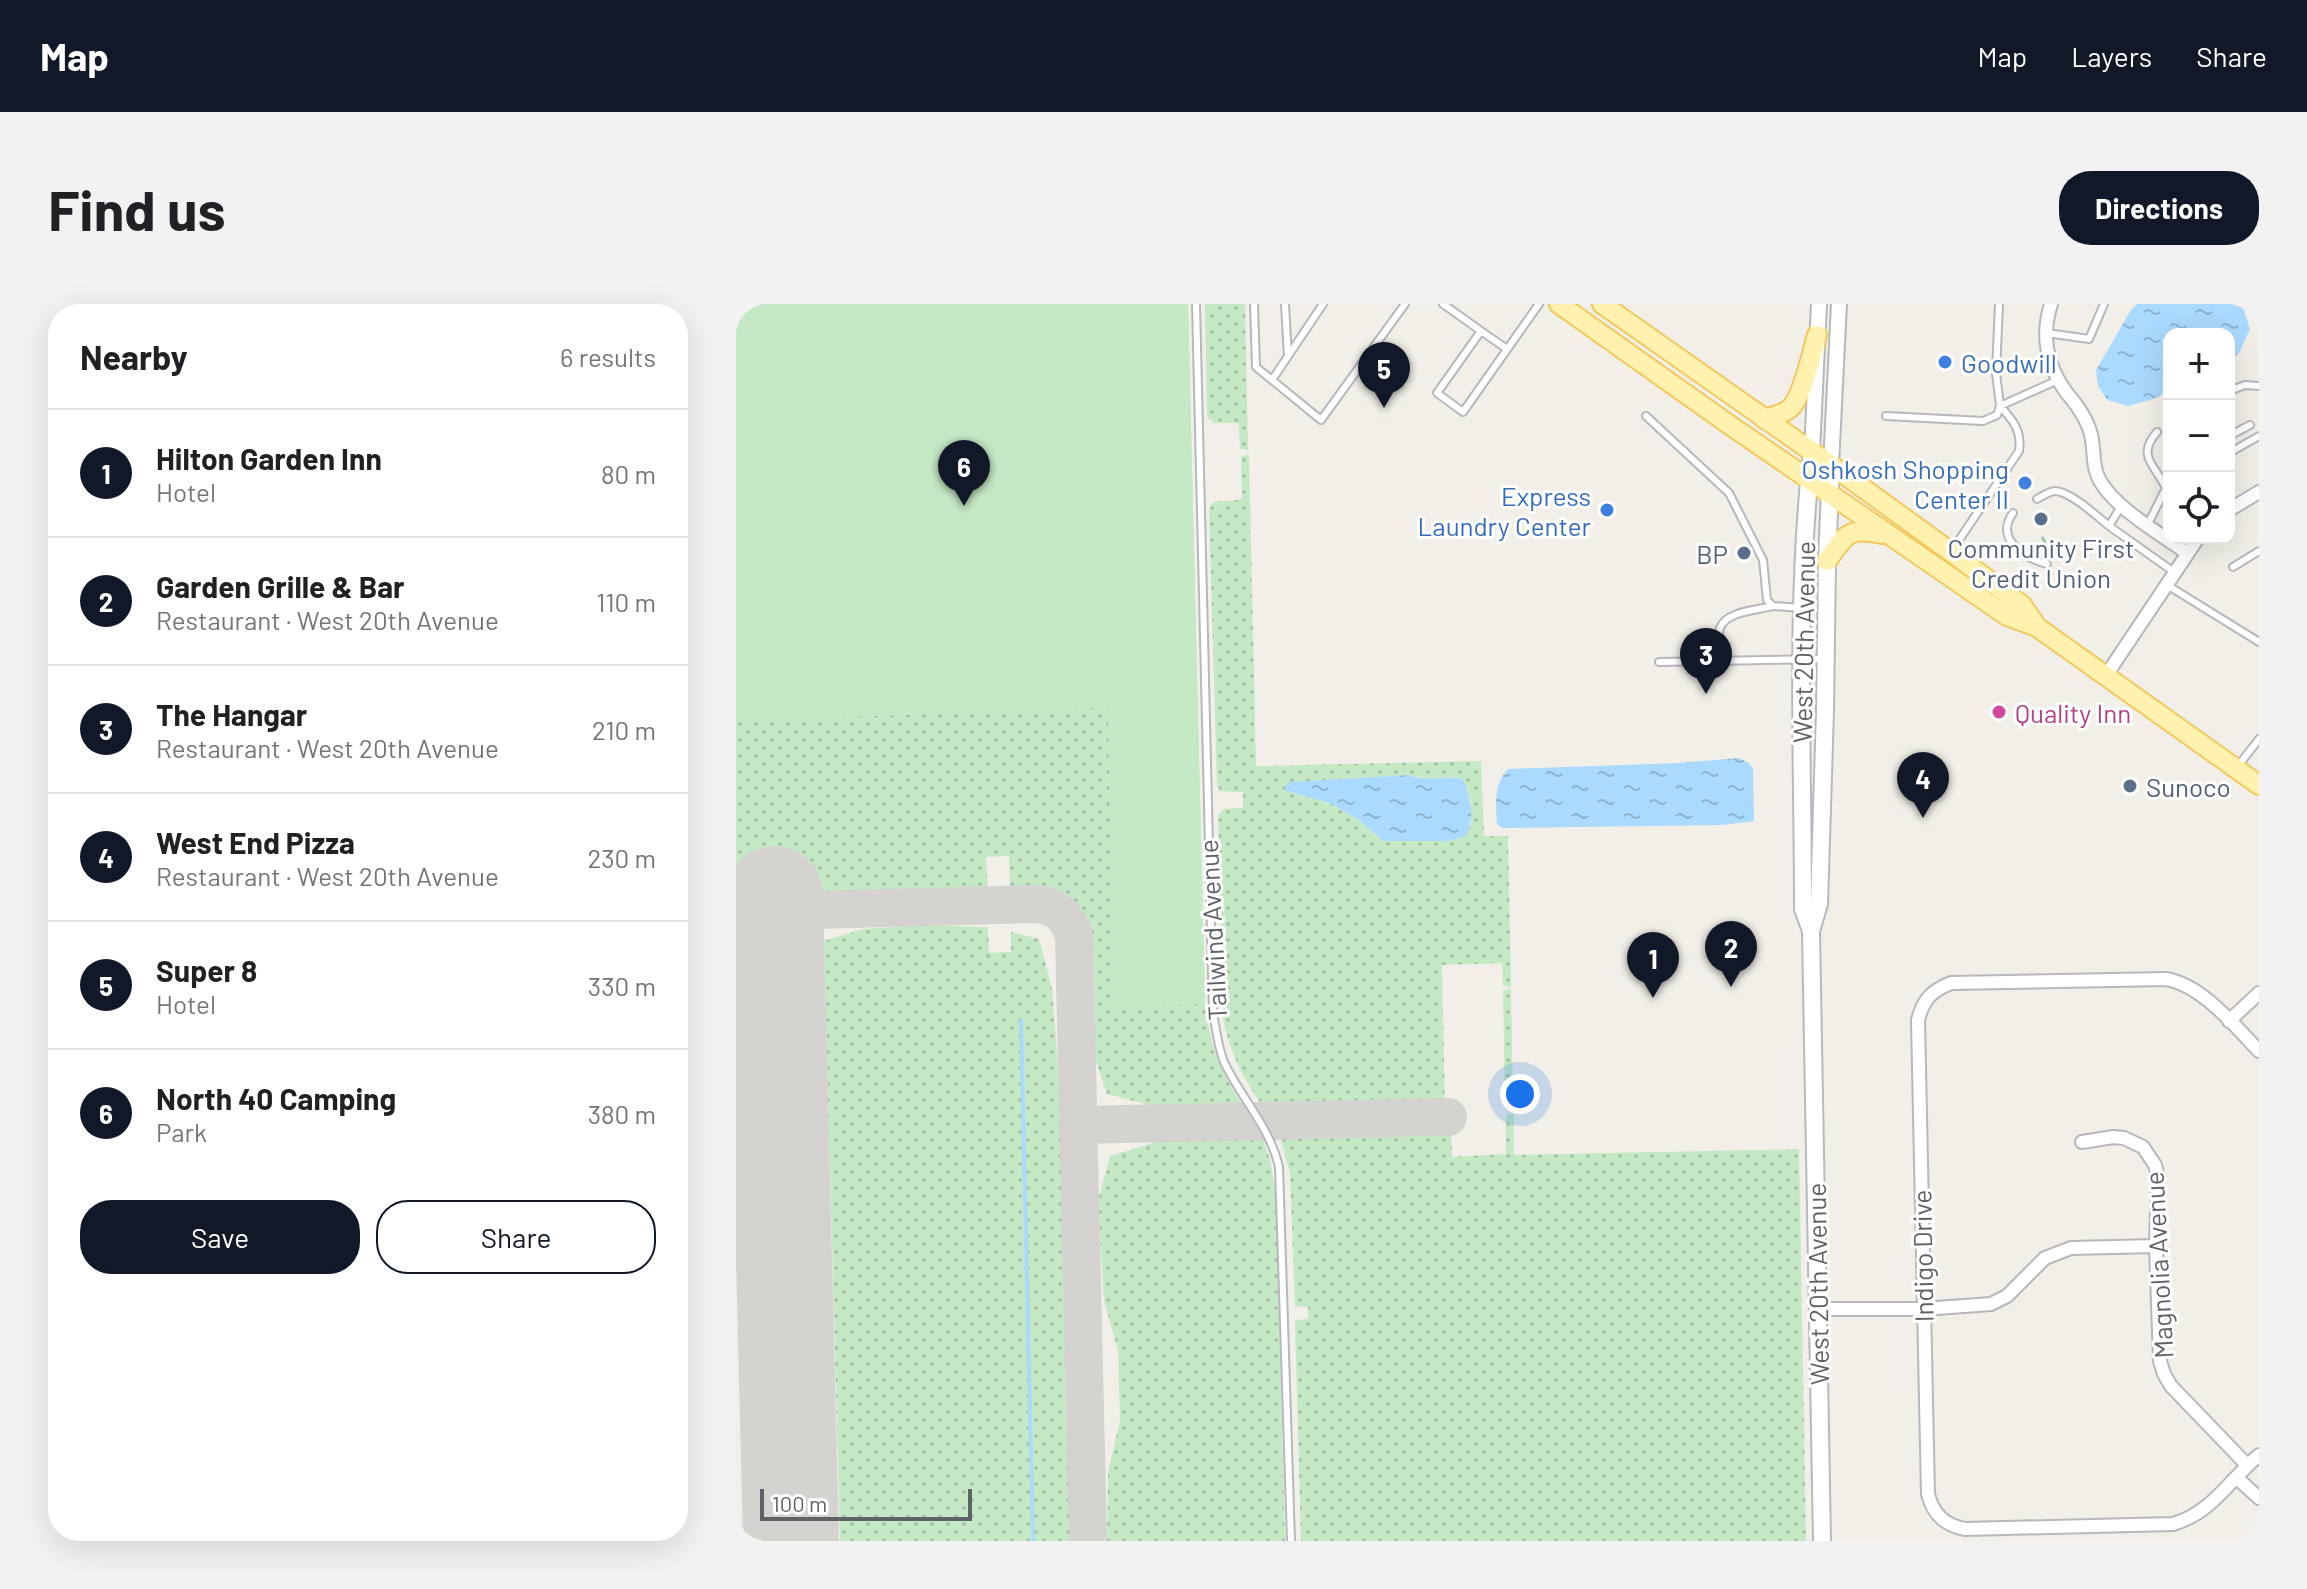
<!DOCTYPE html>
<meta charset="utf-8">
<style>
:root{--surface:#fff;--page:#f2f2f2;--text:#202124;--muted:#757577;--line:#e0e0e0;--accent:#111827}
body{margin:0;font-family:Barlow,sans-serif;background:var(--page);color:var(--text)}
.controls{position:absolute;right:24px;top:24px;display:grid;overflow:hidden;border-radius:16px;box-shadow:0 8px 32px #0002}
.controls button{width:72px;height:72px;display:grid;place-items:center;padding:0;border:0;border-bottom:2px solid var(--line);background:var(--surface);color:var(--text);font:40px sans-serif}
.scale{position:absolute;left:24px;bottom:20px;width:212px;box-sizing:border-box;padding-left:8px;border:4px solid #5f6368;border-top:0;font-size:22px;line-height:28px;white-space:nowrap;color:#5f6368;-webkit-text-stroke:6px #fff;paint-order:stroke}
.you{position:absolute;left:784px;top:790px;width:28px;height:28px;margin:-20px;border:6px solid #fff;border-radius:50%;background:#1a73e8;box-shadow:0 0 0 12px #1a73e833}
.badge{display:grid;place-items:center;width:52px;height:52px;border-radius:50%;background:var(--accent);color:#fff;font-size:26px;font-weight:700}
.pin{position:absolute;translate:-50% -66px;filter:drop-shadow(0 2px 4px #0008)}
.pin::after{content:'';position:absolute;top:42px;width:28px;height:24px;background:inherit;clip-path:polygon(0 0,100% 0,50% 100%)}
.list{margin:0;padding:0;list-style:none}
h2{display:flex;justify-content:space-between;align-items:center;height:104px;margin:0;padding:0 32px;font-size:34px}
h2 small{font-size:26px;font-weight:400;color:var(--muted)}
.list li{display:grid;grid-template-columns:52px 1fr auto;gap:24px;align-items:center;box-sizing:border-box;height:128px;padding:0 32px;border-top:2px solid var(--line)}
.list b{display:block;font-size:30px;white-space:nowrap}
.list p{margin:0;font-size:26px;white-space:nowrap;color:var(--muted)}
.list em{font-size:26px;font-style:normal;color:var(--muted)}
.actions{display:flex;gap:16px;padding:24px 32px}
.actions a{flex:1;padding:18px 0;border:2px solid var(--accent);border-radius:32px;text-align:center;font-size:28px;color:var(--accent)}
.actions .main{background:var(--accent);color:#fff}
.icon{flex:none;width:44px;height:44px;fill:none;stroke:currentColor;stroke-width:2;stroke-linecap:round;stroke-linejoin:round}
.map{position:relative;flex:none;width:1523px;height:1237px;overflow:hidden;border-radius:32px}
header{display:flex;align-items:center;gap:48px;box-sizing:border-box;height:112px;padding:0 40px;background:var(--accent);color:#fff}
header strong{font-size:38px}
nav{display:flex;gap:44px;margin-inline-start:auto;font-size:28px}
.intro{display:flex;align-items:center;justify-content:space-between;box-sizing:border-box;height:192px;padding:0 48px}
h1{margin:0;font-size:56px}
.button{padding:20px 36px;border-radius:32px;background:var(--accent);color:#fff;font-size:28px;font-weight:700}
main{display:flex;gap:48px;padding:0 48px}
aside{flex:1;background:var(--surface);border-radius:32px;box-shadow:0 8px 32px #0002}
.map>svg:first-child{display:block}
.grass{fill:url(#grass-dots);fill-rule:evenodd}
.park{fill:#c5e8c5}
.water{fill:url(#water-ripples)}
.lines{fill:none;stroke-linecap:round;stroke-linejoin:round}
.stream{stroke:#aadaff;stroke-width:4}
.taxiway{stroke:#d4d3d0;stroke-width:38}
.runway{stroke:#d4d3d0;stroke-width:96}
.service-casing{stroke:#b5b8bc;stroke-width:10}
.minor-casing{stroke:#b5b8bc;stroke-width:16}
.tertiary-casing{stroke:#b5b8bc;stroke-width:18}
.secondary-casing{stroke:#b6babf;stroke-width:20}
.primary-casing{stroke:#f2c960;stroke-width:22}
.path{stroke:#9cc7a9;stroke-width:3;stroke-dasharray:8 4;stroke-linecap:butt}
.service{stroke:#fff;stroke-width:6}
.minor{stroke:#fff;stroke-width:12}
.tertiary{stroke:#fff;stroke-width:14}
.secondary{stroke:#fff;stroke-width:16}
.primary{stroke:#fff2af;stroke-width:18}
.shop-dot{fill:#3f7fe0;stroke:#fff;stroke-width:3}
.service-dot{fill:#5c6f8a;stroke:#fff;stroke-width:3}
.hotel-dot{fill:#d1479c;stroke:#fff;stroke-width:3}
.labels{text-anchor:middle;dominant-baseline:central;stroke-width:6;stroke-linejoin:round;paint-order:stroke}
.shop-label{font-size:26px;fill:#366cbe;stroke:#fff;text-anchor:end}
.service-label{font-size:26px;fill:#4e5e75;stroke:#fff}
.street-label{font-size:26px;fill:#5f6368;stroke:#fff}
.hotel-label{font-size:26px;fill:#b23c85;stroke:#fff;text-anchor:start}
</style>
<header>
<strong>Map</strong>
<nav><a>Map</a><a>Layers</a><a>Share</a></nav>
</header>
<div class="intro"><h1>Find us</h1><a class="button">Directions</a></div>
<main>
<aside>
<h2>Nearby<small>6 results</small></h2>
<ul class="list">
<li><span class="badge">1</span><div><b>Hilton Garden Inn</b><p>Hotel</p></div><em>80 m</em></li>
<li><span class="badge">2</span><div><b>Garden Grille &amp; Bar</b><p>Restaurant · West 20th Avenue</p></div><em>110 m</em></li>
<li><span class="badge">3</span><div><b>The Hangar</b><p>Restaurant · West 20th Avenue</p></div><em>210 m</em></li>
<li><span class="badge">4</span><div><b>West End Pizza</b><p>Restaurant · West 20th Avenue</p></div><em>230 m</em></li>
<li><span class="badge">5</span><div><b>Super 8</b><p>Hotel</p></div><em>330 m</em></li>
<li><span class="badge">6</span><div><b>North 40 Camping</b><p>Park</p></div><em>380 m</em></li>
</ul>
<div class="actions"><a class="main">Save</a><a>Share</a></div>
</aside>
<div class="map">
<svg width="1523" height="1237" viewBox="0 0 1523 1237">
<defs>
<pattern id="grass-dots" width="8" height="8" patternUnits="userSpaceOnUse" patternTransform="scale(2)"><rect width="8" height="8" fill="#c5e8c5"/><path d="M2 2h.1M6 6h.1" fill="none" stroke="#a3c0a4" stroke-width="1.8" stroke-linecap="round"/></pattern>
<pattern id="water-ripples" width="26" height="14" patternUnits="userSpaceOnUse" patternTransform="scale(2)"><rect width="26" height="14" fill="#aadaff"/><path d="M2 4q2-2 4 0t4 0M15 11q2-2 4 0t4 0" fill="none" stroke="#8eb4d2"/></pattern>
</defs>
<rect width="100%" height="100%" fill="#f1efe8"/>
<path class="grass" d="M 0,0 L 452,0 L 469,700 C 474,743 485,769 509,805 L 422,803 L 371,790 L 356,745 L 353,630 C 347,607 332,587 306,582 C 297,581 284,584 274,585 L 273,552 L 250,553 L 252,584 L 0,592 Z
M 469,0 L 509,0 L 512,146 L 504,145 L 503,121 L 501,119 L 478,119 L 471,112 Z
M 513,150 L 520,462 L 745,457 L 748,532 L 772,532 L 775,683 L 767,681 L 766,659 L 706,661 L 709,804 L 530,806 C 508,778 494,749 487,715 L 482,512 L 488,505 L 507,504 L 507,488 L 484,487 L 481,481 L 473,205 L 476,199 C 485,195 497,199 506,194 L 505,153 ZM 673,471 C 690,477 709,471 727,475 L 735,497 L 735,522 L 647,537 L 624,517 L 596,500 L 548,486 L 591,476 Z
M 189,621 L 252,623 L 253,649 L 275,648 L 275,628 L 303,635 L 316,685 L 325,801 L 336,1237 L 104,1237 L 88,637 L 127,625 Z
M 775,685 L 777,798 L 769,796 L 767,686 Z
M 778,809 L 778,851 L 1063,845 L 1070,1237 L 565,1237 L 559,1016 L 572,1015 L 572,1003 L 559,1002 L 554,869 L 543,829 L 715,823 L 716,853 L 770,850 L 770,811 Z
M 525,830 L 534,856 L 540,889 L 549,1237 L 371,1237 L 372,1168 L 384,1117 L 382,1047 L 368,996 L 362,897 L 374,852 L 420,838 Z"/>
<path class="park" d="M 0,0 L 452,0 L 469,700 L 376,703 L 372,404 L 0,417 Z"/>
<path class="water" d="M 1401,0 L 1506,0 L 1514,25 L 1503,49 L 1493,57 L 1493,30 L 1433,30 L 1433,88 L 1414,96 L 1392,102 L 1371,96 L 1362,82 L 1360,66 L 1395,6 Z
M 1003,454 L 1013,459 L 1017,465 L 1018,517 L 986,521 L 766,524 L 761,520 C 760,499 757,481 772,465 L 943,459 Z
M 674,471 C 690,478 710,471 727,475 C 734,495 740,511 730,532 L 713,537 L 647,537 L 624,517 L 596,500 L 548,486 L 553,478 Z"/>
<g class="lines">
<path class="stream" d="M 285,717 L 297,1237"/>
<path class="taxiway" d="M 39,607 L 300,600 C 320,601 332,613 338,632 L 352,1237
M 342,821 L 712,813"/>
<path class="runway" d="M 39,590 L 55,1237"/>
<defs>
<path id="service" d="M 460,0 L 477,709 C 480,725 482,743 488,758 C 505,794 534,823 543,863 L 555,1237
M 518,0 L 520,63 L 585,116 L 669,0
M 549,0 L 552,52
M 707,0 L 745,27 L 701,89 L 727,108 L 803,0
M 1263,0 L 1260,69 L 1264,102 L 1322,76
M 745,27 L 771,45
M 1311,29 L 1353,35 L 1368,0
M 536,76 L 587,0
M 1493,87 L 1509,81 L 1523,82
M 910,112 L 993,189 L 1027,256 L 1031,296 L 1037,302 L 1065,304
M 1150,112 L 1247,117 L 1261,111 L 1264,102 C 1277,116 1286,127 1283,147 L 1217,245
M 1421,128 C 1400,152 1419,161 1430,184 L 1433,183
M 1493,132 L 1514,121
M 1493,149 L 1523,132
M 1301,195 C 1306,192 1314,187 1319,187 C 1334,187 1362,213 1373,222
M 1386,201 L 1373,222 L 1438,268
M 1277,209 C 1258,235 1289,254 1311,260
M 1412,220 L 1430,184 L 1433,173
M 1497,263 L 1523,247
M 1431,281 L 1523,338
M 983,357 C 983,347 981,333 984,324 C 990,307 1022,306 1037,302
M 923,358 L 1089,355
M 1502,462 L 1523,435"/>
<path id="minor" d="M 1315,0 C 1305,32 1310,60 1330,88 C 1339,99 1348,110 1353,124 C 1362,149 1351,164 1372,188 C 1390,210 1427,232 1451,249
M 1493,206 L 1523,188
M 1369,373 L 1462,234
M 1493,717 L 1523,689
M 1523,747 C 1499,722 1466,681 1430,675 L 1215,679 C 1195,687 1187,696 1182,716 L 1192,1190 C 1197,1210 1208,1221 1229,1225 L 1437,1220 C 1476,1209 1494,1175 1523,1151
M 1346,838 L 1377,833 L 1388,834 L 1407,843 L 1419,861 L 1422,872 L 1420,942 L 1424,1057 L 1428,1070 L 1435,1082 L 1511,1161
M 1081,1005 L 1187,1005 L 1255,1000 L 1271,992 L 1309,954 L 1335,944 L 1420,942
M 1501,1174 L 1523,1194"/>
<path id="tertiary" d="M 1076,148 L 1083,0
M 1095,161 L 1103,0"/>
<path id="secondary" d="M 1075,627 L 1067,605 C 1067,453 1059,300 1076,148
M 1086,1237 L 1075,627 L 1083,600 L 1089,407 L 1091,257 L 1095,161"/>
<path id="primary" d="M 823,0 L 988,117 L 1271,312 L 1301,323 L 1523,481
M 866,0 L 1095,161 L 1215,248 L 1286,301 L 1301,323
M 1028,115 C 1036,112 1046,111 1053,105 C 1066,96 1076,48 1081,31
M 1091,257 C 1110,230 1112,223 1146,230"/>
</defs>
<use href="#service" class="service-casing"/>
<use href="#minor" class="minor-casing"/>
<use href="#tertiary" class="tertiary-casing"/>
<use href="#secondary" class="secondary-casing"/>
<use href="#primary" class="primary-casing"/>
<path class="path" d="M 1306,233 L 1316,251"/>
<use href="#service" class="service"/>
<use href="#minor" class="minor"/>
<use href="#tertiary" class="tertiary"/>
<use href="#secondary" class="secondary"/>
<use href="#primary" class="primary"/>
</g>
<g class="shop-dot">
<circle cx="1209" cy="58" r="8"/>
<circle cx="1289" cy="179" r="8"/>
<circle cx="871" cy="206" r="8"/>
</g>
<g class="service-dot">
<circle cx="1305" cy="215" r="8"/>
<circle cx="1008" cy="249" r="8"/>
<circle cx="1394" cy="482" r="8"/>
</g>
<circle class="hotel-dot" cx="1263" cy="408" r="8"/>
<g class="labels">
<g class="shop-label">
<text x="1225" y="58" text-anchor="start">Goodwill</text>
<text x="1273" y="164">Oshkosh Shopping<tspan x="1273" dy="30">Center II</tspan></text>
<text x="855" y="191">Express<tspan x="855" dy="30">Laundry Center</tspan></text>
</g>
<g class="service-label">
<text x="1305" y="243">Community First<tspan x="1305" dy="30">Credit Union</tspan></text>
<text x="992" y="249" text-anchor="end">BP</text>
<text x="1410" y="482" text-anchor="start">Sunoco</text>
</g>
<g class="street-label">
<text transform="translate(1067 338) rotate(-89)">West 20th Avenue</text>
<text transform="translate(476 626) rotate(-93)">Tailwind Avenue</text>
<text transform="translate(1186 952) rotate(-91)">Indigo Drive</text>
<text transform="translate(1422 961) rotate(-93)">Magnolia Avenue</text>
<text transform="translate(1081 980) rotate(-91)">West 20th Avenue</text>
</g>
<g class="hotel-label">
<text x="1279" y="408">Quality Inn</text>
</g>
</g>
</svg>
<div class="controls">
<button>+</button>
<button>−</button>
<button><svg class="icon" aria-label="locate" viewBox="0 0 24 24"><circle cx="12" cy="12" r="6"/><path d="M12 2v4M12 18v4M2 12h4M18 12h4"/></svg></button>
</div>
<div class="scale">100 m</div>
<div class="you"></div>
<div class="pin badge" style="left:917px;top:694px">1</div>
<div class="pin badge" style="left:995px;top:683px">2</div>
<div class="pin badge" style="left:970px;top:390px">3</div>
<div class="pin badge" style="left:1187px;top:514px">4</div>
<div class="pin badge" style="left:648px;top:104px">5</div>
<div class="pin badge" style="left:228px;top:202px">6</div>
</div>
</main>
